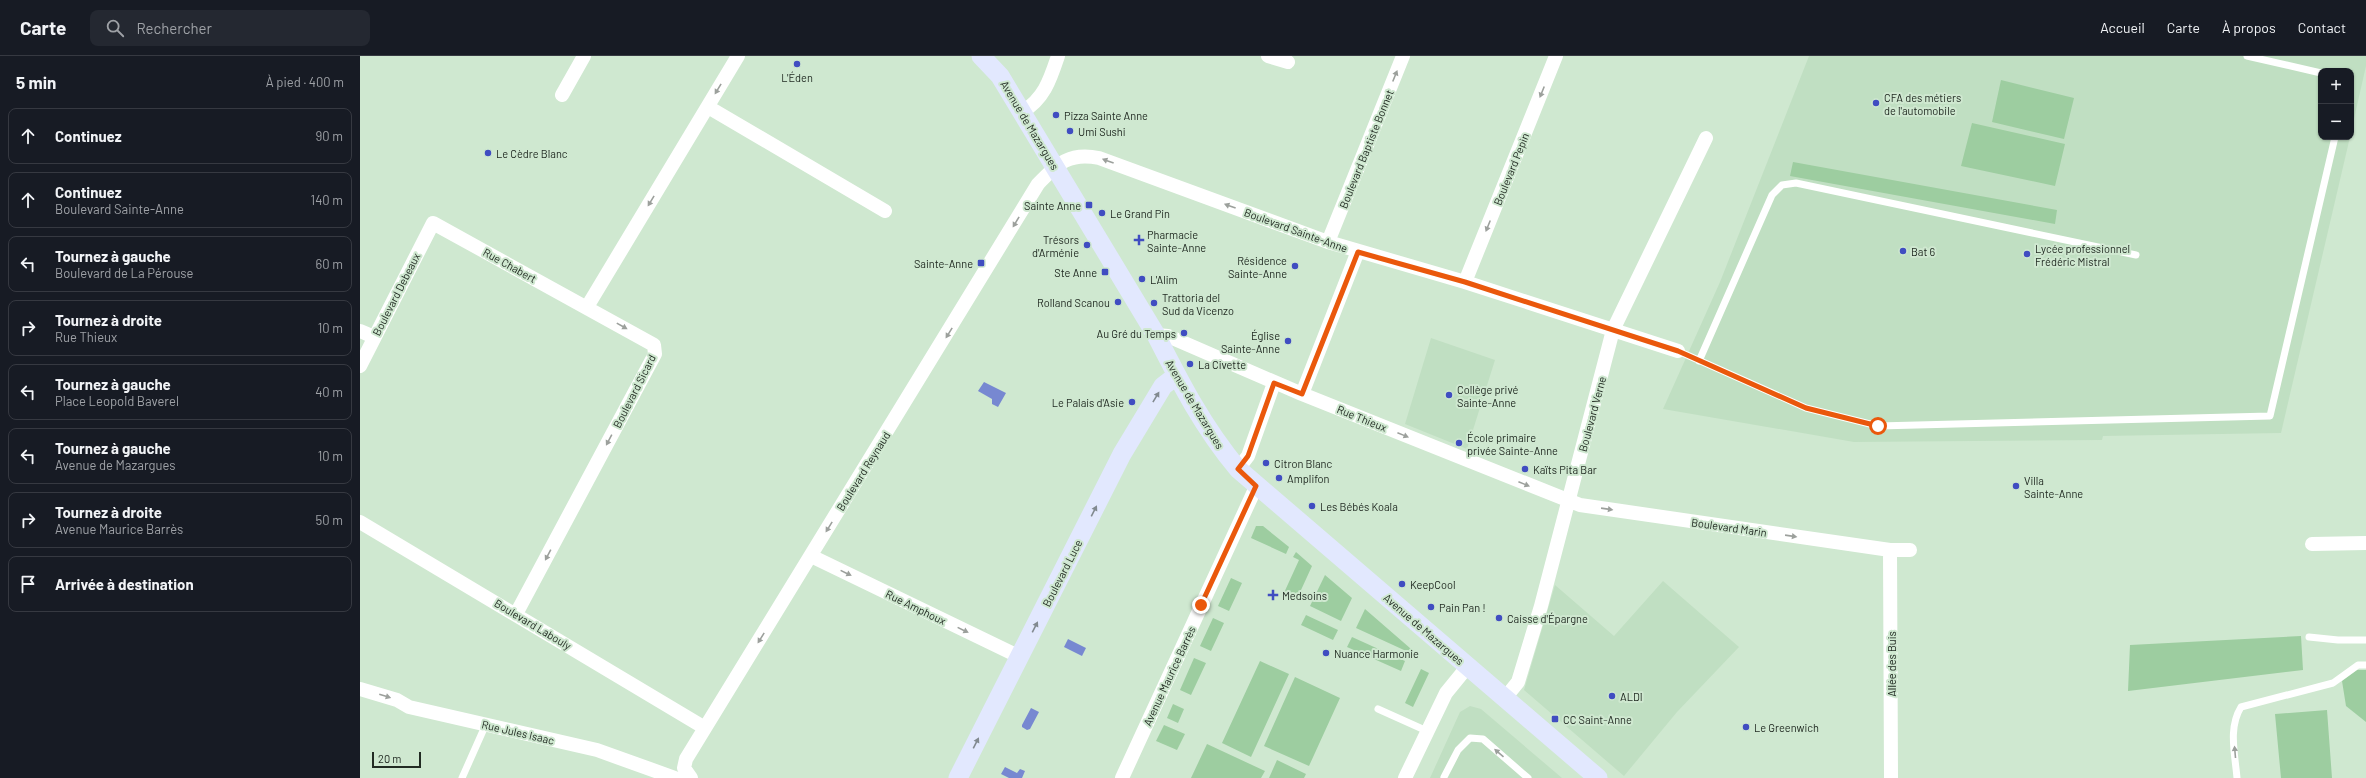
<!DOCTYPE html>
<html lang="fr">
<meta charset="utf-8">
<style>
:root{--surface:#171b24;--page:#242831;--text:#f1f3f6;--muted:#9ea1a6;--line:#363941}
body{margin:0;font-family:Barlow,sans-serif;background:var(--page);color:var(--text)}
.controls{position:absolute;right:12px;top:12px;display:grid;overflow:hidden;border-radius:8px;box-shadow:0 1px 3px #0004}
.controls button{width:36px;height:36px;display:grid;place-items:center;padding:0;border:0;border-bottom:1px solid var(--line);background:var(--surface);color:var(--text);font:20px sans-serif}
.scale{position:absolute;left:12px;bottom:10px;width:49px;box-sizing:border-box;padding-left:4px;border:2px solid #222b23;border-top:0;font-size:11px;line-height:14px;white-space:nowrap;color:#222b23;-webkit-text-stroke:3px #cfe8d0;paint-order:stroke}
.stop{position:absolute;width:12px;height:12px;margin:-9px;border:3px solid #ea580c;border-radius:50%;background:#fff}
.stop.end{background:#ea580c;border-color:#fff;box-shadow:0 1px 4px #0008}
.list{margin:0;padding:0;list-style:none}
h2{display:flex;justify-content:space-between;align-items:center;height:52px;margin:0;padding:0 16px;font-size:17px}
h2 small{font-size:13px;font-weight:400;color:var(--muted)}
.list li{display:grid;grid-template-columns:26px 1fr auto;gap:12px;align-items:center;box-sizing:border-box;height:56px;margin:0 8px 8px;padding:0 8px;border:1px solid var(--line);border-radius:8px}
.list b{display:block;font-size:15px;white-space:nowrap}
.list p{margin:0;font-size:13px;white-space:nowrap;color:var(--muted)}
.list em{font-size:13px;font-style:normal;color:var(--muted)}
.icon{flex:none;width:22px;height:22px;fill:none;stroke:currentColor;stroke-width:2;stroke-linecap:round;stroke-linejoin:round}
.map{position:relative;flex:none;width:2006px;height:722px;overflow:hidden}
header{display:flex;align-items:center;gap:24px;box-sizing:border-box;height:56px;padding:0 20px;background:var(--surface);border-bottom:1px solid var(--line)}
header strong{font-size:19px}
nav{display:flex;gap:22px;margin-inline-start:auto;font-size:14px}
.search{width:280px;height:36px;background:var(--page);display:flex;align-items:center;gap:10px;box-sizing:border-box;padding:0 14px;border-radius:8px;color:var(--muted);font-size:15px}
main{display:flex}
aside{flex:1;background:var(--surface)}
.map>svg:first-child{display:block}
.built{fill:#c0dfc2}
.green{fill:#9dcda0}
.water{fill:#7788d1}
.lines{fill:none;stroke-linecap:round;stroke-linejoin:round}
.lane{stroke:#fff;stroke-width:7}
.street{stroke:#fff;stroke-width:14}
.secondary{stroke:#e2e8fe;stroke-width:19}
.oneway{fill:#9ca09c}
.oneway2{fill:#828a90}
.route{stroke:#ea580c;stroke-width:5}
.poi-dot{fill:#404dc1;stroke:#cfe8d0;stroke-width:1.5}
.labels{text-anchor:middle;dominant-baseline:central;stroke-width:4;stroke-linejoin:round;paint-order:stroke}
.poi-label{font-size:11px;fill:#222b23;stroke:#cfe8d0;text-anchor:start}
.street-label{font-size:11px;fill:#222b23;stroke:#cfe8d0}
</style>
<header>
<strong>Carte</strong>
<div class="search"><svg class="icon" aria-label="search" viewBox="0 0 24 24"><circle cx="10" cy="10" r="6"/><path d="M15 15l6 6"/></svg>Rechercher</div>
<nav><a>Accueil</a><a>Carte</a><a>À propos</a><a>Contact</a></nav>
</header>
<main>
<aside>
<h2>5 min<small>À pied · 400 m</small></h2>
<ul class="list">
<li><svg class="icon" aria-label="ahead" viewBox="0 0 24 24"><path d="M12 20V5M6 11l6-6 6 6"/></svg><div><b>Continuez</b></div><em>90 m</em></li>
<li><svg class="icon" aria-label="ahead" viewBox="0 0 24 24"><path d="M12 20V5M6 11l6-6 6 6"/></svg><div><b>Continuez</b><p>Boulevard Sainte-Anne</p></div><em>140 m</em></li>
<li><svg class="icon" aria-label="left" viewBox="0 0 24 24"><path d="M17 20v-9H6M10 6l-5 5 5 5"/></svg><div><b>Tournez à gauche</b><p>Boulevard de La Pérouse</p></div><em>60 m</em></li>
<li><svg class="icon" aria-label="right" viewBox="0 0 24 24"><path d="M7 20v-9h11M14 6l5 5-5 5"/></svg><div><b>Tournez à droite</b><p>Rue Thieux</p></div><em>10 m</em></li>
<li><svg class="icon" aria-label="left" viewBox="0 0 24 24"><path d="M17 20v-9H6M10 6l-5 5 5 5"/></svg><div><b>Tournez à gauche</b><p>Place Leopold Baverel</p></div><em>40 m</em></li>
<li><svg class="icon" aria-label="left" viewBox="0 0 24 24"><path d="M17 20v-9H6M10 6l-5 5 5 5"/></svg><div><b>Tournez à gauche</b><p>Avenue de Mazargues</p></div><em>10 m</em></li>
<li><svg class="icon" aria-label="right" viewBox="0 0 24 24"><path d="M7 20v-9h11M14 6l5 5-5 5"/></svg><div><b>Tournez à droite</b><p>Avenue Maurice Barrès</p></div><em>50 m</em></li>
<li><svg class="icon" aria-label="arrive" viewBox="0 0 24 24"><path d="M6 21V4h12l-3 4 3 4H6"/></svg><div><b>Arrivée à destination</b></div></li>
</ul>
</aside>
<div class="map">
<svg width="2006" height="722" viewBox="0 0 2006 722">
<rect width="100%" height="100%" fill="#cfe8d0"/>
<path class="built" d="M 1449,0 L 2006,0 L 2006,10 L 1991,76 L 1991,15 L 1961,15 L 1961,81 L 1990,81 L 1921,377 L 1743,380 L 1742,384 L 1494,386 L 1303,353 L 1360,226 Z
M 1071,282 L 1135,304 L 1107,393 L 1045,368 Z
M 1303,525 L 1379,591 L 1317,656 L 1264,720 L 1164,634 L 1195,529 L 1254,580 Z
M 1110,650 L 1121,653 L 1202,722 L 1070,722 L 1100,656 Z"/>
<path class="green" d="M 1641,24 L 1714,42 L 1704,83 L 1632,66 Z
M 1612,67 L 1705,88 L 1695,130 L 1601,110 Z
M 1433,106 L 1697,154 L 1695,168 L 1430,120 Z
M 896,470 L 903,470 L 929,491 L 926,498 L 891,482 Z
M 936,496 L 952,510 L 936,545 L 923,539 L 939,504 L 933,501 Z
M 965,519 L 992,542 L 981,565 L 950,550 Z
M 871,522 L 882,527 L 869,555 L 858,550 Z
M 1005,553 L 1058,599 L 1057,600 L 996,572 Z
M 946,559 L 978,574 L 973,584 L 941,569 Z
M 853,562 L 864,567 L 851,595 L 840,590 Z
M 1941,580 L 1943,614 L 1768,635 L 1770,589 Z
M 992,581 L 1045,605 L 1041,615 L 987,591 Z
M 834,602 L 846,607 L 831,639 L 820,634 Z
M 900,605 L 929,618 L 891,701 L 862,687 Z
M 1061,613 L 1069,617 L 1053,651 L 1045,647 Z
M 1997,614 L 2006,614 L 2006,666 L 1986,650 L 1982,625 Z
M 935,621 L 980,642 L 949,710 L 904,690 Z
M 813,648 L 824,653 L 818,667 L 807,662 Z
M 1967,654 L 1972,722 L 1921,722 L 1915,658 Z
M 804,669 L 825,678 L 817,694 L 796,685 Z
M 847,688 L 905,715 L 901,722 L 831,722 Z
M 917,704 L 946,718 L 944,722 L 909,722 Z"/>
<path class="water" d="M 624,326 L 646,337 L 638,351 L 632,348 L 632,343 L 618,335 Z
M 708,583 L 726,592 L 722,600 L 704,591 Z
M 671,652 L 679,656 L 670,673 L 667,674 L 662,671 L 662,669 Z
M 645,711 L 657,717 L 660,713 L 665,715 L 662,722 L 649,722 L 641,718 Z"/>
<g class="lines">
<path class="lane" d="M 1887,0 L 1961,17
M 1318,295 L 1446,352 L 1518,370 L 1910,360 L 1975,81
M 1339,305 L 1412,139 L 1422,129 L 1436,127 L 1776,199
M 1949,581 L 1978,584 L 2006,584
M 1018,653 L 1067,675
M 1084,721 L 1098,694 L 1110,682 L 1123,683 L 1168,722
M 102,722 L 126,668
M 1877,722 C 1875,698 1868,672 1881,651 L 1973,627 L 1998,609 L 2006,609"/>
<path class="street" d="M 908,0 L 928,6
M 202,39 L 224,0
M 348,51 L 525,155
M 662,56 C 684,43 690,24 698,0
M 968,186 L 1043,0
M 1105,226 L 1196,0
M 227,251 L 378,0
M 0,275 L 14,281
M 796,279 L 808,280 L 942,338 L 1220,449 L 1530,494 L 1550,494
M 0,310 L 73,167 L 294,289 L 295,298 L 156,558
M 942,338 L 998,195
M 878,413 L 888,400 L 914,327
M 0,466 L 345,672
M 1952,488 L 2006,487
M 1530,494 L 1531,722
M 451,500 L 660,601
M 0,633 L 37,644 L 49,651 L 237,694 L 315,722
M 1145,642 L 1158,626 L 1181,550 L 1253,274 L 1346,82
M 331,722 L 324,712 L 326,703 L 678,128 C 698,107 710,96 739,102 L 968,186 L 1105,226 L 1318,295
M 762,722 L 896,431
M 1045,722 L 1086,637 L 1108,610"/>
<path class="secondary" d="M 621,0 L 640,20 L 796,279 C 821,328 843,371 878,413 L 1238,722
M 598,722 L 762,398 L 803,330 L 816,320"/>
</g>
<defs><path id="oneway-solid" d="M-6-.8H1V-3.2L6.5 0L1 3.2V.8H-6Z"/></defs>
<g class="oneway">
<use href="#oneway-solid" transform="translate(1035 20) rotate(-68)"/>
<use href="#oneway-solid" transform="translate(358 33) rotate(121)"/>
<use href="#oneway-solid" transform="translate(1182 36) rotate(112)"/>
<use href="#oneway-solid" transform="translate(748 105) rotate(-160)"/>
<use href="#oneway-solid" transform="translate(291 145) rotate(121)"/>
<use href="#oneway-solid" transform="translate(870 150) rotate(-160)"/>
<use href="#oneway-solid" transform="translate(656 166) rotate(121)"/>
<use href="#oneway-solid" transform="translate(1128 170) rotate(112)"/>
<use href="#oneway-solid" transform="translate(262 270) rotate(29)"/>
<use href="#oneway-solid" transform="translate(589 277) rotate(122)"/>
<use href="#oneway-solid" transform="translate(1043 379) rotate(22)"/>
<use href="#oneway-solid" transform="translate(249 384) rotate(118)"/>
<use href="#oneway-solid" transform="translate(1164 428) rotate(22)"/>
<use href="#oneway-solid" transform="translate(1247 453) rotate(8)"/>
<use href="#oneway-solid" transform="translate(469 471) rotate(122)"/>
<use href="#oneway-solid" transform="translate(1431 480) rotate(8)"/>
<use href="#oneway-solid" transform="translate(188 499) rotate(118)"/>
<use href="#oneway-solid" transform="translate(486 517) rotate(26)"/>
<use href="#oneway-solid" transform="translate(603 574) rotate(26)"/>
<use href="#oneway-solid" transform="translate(401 582) rotate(122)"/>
<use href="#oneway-solid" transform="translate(25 640) rotate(17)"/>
<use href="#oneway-solid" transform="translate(1875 696) rotate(-95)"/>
<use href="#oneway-solid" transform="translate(1139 697) rotate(-139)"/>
</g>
<g class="oneway2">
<use href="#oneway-solid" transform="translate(796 341) rotate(-59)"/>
<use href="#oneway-solid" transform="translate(734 455) rotate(-63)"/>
<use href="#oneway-solid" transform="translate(675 571) rotate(-63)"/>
<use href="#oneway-solid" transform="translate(616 687) rotate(-63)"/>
</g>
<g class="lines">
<path class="route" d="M 841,549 L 896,430 L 878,413 L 888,400 L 914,327 L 942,338 L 998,196 L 1105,226 L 1318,295 L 1446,352 L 1518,370"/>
</g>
<g class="poi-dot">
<circle cx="437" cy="8" r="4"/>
<circle cx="1516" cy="47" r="4"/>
<circle cx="696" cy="59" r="4"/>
<circle cx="710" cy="75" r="4"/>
<circle cx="128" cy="97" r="4"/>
<rect x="725" y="145" width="8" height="8" rx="2"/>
<circle cx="742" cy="157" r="4"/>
<path d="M777 178h4v4h4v4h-4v4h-4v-4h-4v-4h4z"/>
<circle cx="727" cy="189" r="4"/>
<circle cx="1543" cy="195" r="4"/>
<circle cx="1667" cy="198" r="4"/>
<rect x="617" y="203" width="8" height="8" rx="2"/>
<circle cx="935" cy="210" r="4"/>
<rect x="741" y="212" width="8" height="8" rx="2"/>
<circle cx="782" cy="223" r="4"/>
<circle cx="758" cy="246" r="4"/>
<circle cx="794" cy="247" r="4"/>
<circle cx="824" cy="277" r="4"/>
<circle cx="928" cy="285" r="4"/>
<circle cx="830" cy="308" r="4"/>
<circle cx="1089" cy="339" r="4"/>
<circle cx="772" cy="346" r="4"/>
<circle cx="1099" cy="387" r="4"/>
<circle cx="906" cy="407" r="4"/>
<circle cx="1165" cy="413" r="4"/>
<circle cx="919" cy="422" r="4"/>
<circle cx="1656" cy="430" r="4"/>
<circle cx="952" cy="450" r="4"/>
<circle cx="1042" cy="528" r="4"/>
<path d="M911 533h4v4h4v4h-4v4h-4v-4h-4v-4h4z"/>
<circle cx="1071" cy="551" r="4"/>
<circle cx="1139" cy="562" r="4"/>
<circle cx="966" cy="597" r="4"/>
<circle cx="1252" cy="640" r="4"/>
<rect x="1191" y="659" width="8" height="8" rx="2"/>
<circle cx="1386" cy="671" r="4"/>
</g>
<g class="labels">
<g class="poi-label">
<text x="437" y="21" text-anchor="middle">L'Éden</text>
<text x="1524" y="41">CFA des métiers<tspan x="1524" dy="13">de l'automobile</tspan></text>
<text x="704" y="59">Pizza Sainte Anne</text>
<text x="718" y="75">Umi Sushi</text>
<text x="136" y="97">Le Cèdre Blanc</text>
<text x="721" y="149" text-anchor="end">Sainte Anne</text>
<text x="750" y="157">Le Grand Pin</text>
<text x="787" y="178">Pharmacie<tspan x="787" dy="13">Sainte-Anne</tspan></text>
<text x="719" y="183" text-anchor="end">Trésors<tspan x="719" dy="13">d'Arménie</tspan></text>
<text x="1675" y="192">Lycée professionnel<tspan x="1675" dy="13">Frédéric Mistral</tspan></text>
<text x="1551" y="195">Bat 6</text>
<text x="927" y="204" text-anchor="end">Résidence<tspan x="927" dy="13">Sainte-Anne</tspan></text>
<text x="613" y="207" text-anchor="end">Sainte-Anne</text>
<text x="737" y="216" text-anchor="end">Ste Anne</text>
<text x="790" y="223">L'Alim</text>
<text x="802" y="241">Trattoria del<tspan x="802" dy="13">Sud da Vicenzo</tspan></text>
<text x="750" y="246" text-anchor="end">Rolland Scanou</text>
<text x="816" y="277" text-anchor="end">Au Gré du Temps</text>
<text x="920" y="279" text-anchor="end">Église<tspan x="920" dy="13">Sainte-Anne</tspan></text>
<text x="838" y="308">La Civette</text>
<text x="1097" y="333">Collège privé<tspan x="1097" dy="13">Sainte-Anne</tspan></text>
<text x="764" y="346" text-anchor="end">Le Palais d'Asie</text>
<text x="1107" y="381">École primaire<tspan x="1107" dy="13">privée Sainte-Anne</tspan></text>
<text x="914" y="407">Citron Blanc</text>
<text x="1173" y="413">Kaïts Pita Bar</text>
<text x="927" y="422">Amplifon</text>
<text x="1664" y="424">Villa<tspan x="1664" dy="13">Sainte-Anne</tspan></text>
<text x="960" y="450">Les Bébés Koala</text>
<text x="1050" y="528">KeepCool</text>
<text x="922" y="539">Medsoins</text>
<text x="1079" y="551">Pain Pan !</text>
<text x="1147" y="562">Caisse d'Épargne</text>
<text x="974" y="597">Nuance Harmonie</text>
<text x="1260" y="640">ALDI</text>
<text x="1203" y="663">CC Saint-Anne</text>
<text x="1394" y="671">Le Greenwich</text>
</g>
<g class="street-label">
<text transform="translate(670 69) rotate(59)">Avenue de Mazargues</text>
<text transform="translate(1006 93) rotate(-68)">Boulevard Baptiste Bonnet</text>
<text transform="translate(1151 113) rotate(-68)">Boulevard Pepin</text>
<text transform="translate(936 174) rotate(20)">Boulevard Sainte-Anne</text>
<text transform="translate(150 209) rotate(29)">Rue Chabert</text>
<text transform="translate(36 238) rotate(-63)">Boulevard Debeaux</text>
<text transform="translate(274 335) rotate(-63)">Boulevard Sicard</text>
<text transform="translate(835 348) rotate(59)">Avenue de Mazargues</text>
<text transform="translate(1232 358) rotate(-75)">Boulevard Verne</text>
<text transform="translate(1002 362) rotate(22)">Rue Thieux</text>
<text transform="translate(503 415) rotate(-58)">Boulevard Reynaud</text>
<text transform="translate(1369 471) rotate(8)">Boulevard Marin</text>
<text transform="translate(702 517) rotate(-63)">Boulevard Luce</text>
<text transform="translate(556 551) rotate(26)">Rue Amphoux</text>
<text transform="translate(173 568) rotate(31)">Boulevard Labouly</text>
<text transform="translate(1064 573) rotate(41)">Avenue de Mazargues</text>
<text transform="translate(1531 608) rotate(-90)">Allée des Buis</text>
<text transform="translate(809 620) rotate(-65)">Avenue Maurice Barrès</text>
<text transform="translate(158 676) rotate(13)">Rue Jules Isaac</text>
</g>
</g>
</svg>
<div class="controls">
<button>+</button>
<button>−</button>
</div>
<div class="scale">20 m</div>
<div class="stop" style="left:1518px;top:370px"></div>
<div class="stop end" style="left:841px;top:549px"></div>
</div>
</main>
